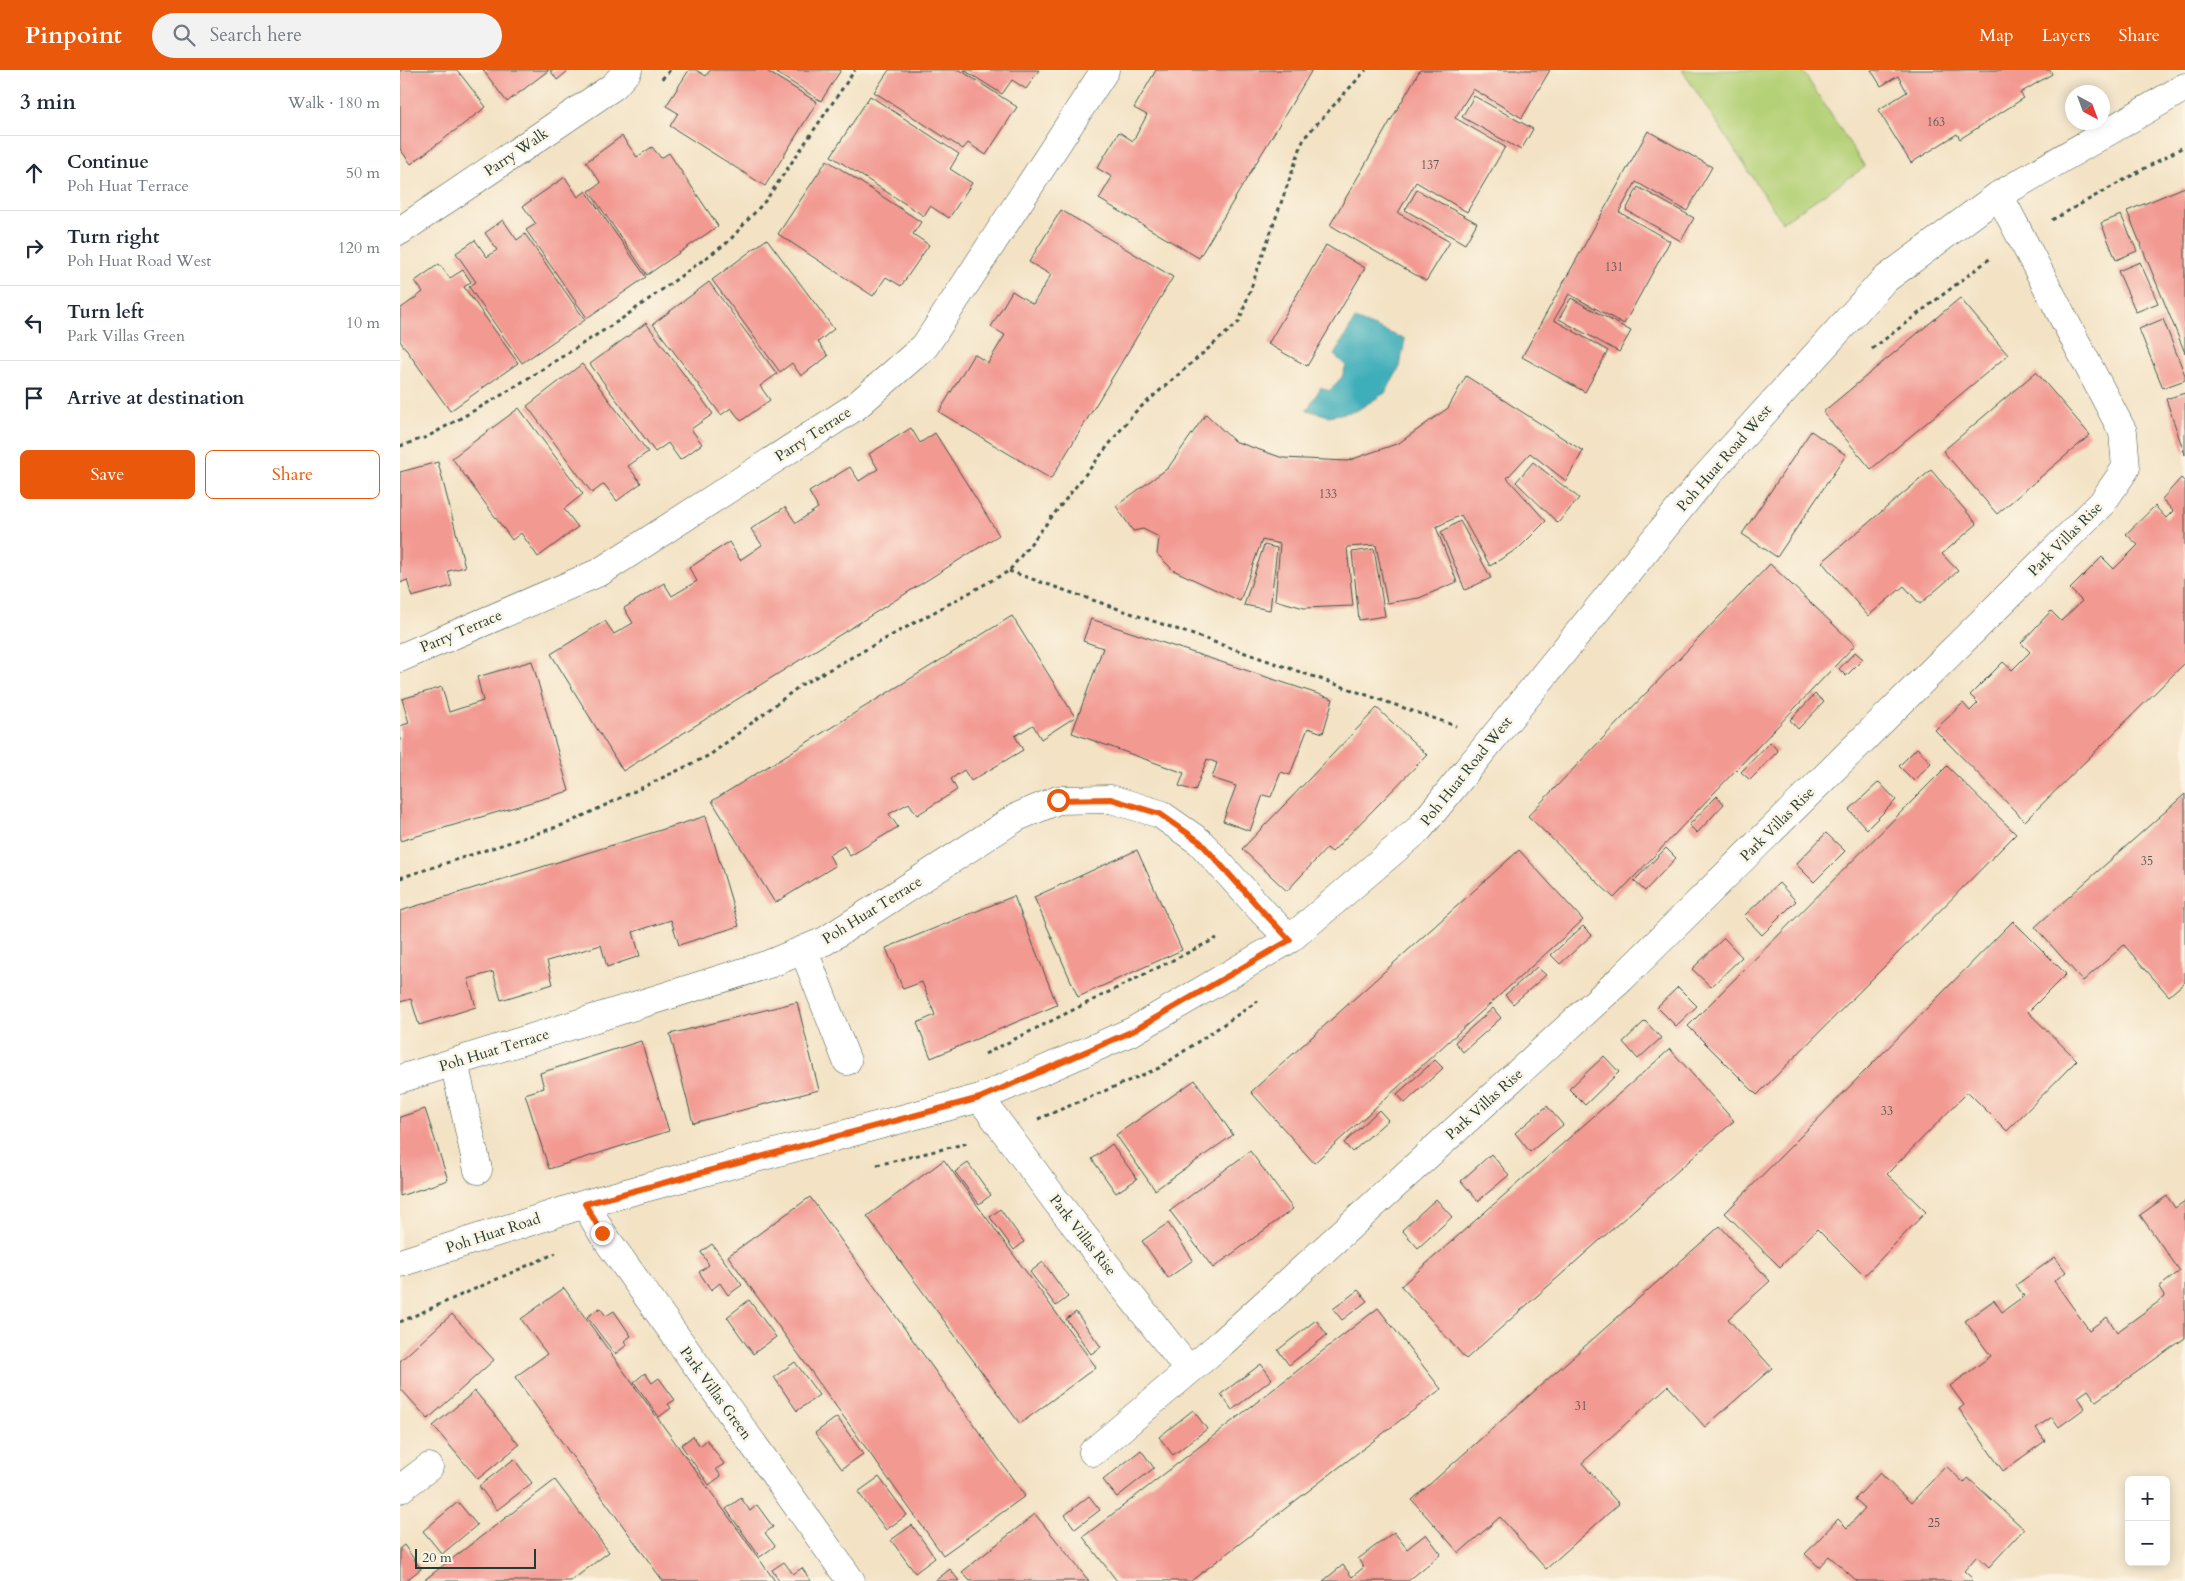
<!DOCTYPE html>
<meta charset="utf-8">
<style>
:root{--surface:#fff;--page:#f2f2f3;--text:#1f2937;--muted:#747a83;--line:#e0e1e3;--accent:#ea580c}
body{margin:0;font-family:Cardo,serif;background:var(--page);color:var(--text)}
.controls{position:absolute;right:15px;bottom:15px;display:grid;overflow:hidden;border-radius:8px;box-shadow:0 2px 12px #0003}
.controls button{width:45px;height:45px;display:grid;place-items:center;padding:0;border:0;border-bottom:1px solid var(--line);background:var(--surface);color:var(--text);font:25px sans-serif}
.compass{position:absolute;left:1665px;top:15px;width:45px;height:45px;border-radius:50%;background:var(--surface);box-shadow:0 2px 12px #0003;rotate:139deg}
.scale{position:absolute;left:15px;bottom:12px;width:121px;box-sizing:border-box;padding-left:5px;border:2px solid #1f3d34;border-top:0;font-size:14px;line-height:18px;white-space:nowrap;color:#1f3d34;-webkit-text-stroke:4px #fcf5e5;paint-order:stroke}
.stop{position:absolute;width:15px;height:15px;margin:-11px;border:4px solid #ea580c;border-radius:50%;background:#fff}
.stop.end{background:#ea580c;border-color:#fff;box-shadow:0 1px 5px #0008}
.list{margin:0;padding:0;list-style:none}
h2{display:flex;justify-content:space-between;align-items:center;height:65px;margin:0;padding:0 20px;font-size:21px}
h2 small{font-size:16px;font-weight:400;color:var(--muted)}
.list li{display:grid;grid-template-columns:32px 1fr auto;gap:15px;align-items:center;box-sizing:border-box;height:75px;padding:0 20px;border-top:1px solid var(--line)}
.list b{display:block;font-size:19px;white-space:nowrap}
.list p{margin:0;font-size:16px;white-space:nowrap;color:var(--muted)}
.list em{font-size:16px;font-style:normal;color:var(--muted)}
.actions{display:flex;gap:10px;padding:15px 20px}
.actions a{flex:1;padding:11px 0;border:1px solid var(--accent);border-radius:8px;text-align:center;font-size:18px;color:var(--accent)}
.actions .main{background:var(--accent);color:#fff}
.icon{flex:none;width:28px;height:28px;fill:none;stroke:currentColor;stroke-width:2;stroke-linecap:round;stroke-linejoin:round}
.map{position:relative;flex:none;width:1785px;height:1511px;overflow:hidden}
header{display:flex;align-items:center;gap:30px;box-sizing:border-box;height:70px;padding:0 25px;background:var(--accent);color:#fff}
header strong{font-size:24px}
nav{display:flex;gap:28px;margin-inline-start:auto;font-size:18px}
.search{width:350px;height:45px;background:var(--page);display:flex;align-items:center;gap:12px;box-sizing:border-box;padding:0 18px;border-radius:28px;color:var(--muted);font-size:19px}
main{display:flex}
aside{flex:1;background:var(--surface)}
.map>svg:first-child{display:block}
.green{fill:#b5d178;stroke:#6a8756}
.water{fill:#3eaeba;stroke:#2e7677}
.building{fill:#f29992}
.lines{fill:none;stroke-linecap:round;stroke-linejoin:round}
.minor-casing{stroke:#3f564a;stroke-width:29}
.path{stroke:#3f564a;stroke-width:3;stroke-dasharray:4 4;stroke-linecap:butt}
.minor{stroke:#fff;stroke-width:28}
.route{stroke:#ea580c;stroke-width:6}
.labels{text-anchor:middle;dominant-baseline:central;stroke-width:5;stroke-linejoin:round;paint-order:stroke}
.number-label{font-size:12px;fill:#54544c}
.street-label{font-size:15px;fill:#1f3d34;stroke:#fcf5e5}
</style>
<header>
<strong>Pinpoint</strong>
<div class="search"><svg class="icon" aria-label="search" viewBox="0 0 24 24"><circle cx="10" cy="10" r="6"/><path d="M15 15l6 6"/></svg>Search here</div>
<nav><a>Map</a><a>Layers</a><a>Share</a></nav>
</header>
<main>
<aside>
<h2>3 min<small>Walk · 180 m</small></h2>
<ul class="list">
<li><svg class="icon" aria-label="ahead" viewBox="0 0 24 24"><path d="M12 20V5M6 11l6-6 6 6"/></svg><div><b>Continue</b><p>Poh Huat Terrace</p></div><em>50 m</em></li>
<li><svg class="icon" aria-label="right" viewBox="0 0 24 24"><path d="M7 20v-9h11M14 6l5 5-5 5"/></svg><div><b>Turn right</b><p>Poh Huat Road West</p></div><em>120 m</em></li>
<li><svg class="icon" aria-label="left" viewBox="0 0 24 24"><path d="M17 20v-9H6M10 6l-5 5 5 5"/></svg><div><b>Turn left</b><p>Park Villas Green</p></div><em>10 m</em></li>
<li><svg class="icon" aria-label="arrive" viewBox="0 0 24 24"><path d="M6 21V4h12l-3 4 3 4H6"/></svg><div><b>Arrive at destination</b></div></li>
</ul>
<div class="actions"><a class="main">Save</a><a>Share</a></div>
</aside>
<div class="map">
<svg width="1785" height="1511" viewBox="0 0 1785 1511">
<rect width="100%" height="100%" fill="#fcf5e5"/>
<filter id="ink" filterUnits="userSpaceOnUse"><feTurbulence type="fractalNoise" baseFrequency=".02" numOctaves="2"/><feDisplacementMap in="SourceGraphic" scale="10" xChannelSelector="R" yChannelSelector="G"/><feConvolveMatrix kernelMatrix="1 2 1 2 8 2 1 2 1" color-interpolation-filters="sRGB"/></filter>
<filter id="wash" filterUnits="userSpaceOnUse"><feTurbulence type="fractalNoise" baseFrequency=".0096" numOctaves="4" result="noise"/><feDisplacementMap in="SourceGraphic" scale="20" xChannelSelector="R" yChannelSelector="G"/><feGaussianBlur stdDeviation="1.12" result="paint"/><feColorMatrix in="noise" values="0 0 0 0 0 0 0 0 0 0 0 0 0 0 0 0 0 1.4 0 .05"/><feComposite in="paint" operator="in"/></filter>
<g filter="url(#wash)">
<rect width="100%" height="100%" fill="#f3e2c4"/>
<path class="green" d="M 1282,0 L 1402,0 L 1465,97 L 1382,152 Z"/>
<path class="water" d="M 955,249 L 1005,269 L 1000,297 L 985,323 L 956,341 L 929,346 L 907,340 L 921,317 L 929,321 L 942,307 L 946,296 L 934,285 Z"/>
<g id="blocks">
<path class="building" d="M 0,0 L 57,0 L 86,37 L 11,94 L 0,79 Z
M 83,0 L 149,0 L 107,32 Z
M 150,0 L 169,0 L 157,10 Z
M 289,0 L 296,0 L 306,6 L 310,0 L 365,0 L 417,32 L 365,116 L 270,56 L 278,43 L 266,36 Z
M 372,0 L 441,0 L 421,31 Z
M 489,0 L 560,0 L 617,37 L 586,85 L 568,73 L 563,79 L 474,22 Z
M 564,0 L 639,0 L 626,19 L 612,10 L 602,24 Z
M 756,0 L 912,0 L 799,188 L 699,129 L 712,107 L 697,98 L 719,62 L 733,71 L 747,45 L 734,38 Z
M 1020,0 L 1150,0 L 1122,48 L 1073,19 L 1055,48 L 1105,77 L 1067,142 L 1016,112 L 998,143 L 1050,172 L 1026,211 L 930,155 Z
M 1471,0 L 1650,0 L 1652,4 L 1620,23 L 1624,28 L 1560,69 L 1557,64 L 1511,93 L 1478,40 L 1507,22 L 1498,6 L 1481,16 Z
M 470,26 L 559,84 L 550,99 L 572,113 L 549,148 L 530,136 L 524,146 L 431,86 Z
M 1074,26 L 1133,59 L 1121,80 L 1062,47 Z
M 1248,61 L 1312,97 L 1287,141 L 1236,112 L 1219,142 L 1270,171 L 1224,254 L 1169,224 L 1154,250 L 1208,281 L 1185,322 L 1122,287 Z
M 222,66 L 237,87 L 252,77 L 261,88 L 269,83 L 318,156 L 247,205 L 189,121 L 201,113 L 186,92 Z
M 427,90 L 521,152 L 513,164 L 529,175 L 501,216 L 486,207 L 473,226 L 378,164 Z
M 165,107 L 178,127 L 186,121 L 246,207 L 187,248 L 126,160 L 136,154 L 123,136 Z
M 1238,117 L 1294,148 L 1281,171 L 1226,140 Z
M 1785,117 L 1785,283 L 1727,141 Z
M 1017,120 L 1077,153 L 1065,174 L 1005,140 Z
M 661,140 L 773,207 L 651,409 L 539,342 L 574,284 L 588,293 L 605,265 L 591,257 L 612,221 L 633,234 L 651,205 L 629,192 Z
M 1721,145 L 1737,181 L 1716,190 L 1701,153 Z
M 103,150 L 117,170 L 125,164 L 185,250 L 122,293 L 69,217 L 76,212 L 56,183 L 75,170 L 87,187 L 97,180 L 85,163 Z
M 367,169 L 434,259 L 418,272 L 428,286 L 401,306 L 392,293 L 380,302 L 312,210 Z
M 926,175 L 965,198 L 907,296 L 868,274 Z
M 1740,192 L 1758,233 L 1736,242 L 1718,201 Z
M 39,194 L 50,208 L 63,200 L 71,212 L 64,217 L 118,293 L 50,341 L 0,271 L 0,239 L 23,222 L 15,211 Z
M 309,212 L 377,304 L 360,316 L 370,330 L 341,351 L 331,338 L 321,345 L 253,254 Z
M 1171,228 L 1231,261 L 1219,282 L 1159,249 Z
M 1560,228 L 1608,285 L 1471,399 L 1423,342 Z
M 1763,249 L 1785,305 L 1785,310 L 1763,318 L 1739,259 Z
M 246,253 L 313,344 L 291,359 L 302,374 L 280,390 L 268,373 L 255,382 L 190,294 Z
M 182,294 L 248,382 L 228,396 L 241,413 L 217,431 L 204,414 L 192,423 L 127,336 Z
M 1636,302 L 1690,365 L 1597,444 L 1543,381 Z
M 1066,306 L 1183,381 L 1166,411 L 1130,383 L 1107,408 L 1146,451 L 1120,477 L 1090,496 L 1061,445 L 1036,457 L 1057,512 L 1019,528 L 987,533 L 976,475 L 947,477 L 953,536 L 904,538 L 875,530 L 880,474 L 862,470 L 840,531 L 773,500 L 757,484 L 759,467 L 743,459 L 733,461 L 716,436 L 768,398 L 806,344 L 834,371 L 883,388 L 947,391 L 999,373 L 1048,338 Z
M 1785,323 L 1785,385 L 1766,329 Z
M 119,338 L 183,424 L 164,439 L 178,457 L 138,487 L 121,463 L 112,470 L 52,388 Z
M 511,358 L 520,373 L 535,363 L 599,465 L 223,701 L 151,584 L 205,551 L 214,564 L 233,553 L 224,538 L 264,513 L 272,526 L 297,511 L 289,498 L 329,472 L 340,490 L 362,475 L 351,459 L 385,437 L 396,453 L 418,438 L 409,422 L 450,397 L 459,411 L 478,399 L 469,384 Z
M 1411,361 L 1446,385 L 1377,487 L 1342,464 Z
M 38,392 L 65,497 L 48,501 L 52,516 L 12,527 L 7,510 L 0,513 L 0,402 Z
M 1133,392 L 1179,428 L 1158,453 L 1116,412 Z
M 1531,400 L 1577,454 L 1542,484 L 1558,501 L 1520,534 L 1504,516 L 1468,546 L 1422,492 Z
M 1781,408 L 1785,412 L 1785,593 L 1625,751 L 1535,660 L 1563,633 L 1570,641 L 1578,633 L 1570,625 L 1603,592 L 1612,600 L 1630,582 L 1621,573 L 1651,541 L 1661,551 L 1682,531 L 1670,519 L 1702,487 L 1714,499 L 1738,475 L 1726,464 L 1755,436 L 1766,448 L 1773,441 L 1762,429 Z
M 1060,451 L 1091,508 L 1065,520 L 1041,462 Z
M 864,475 L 877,478 L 870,540 L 844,535 Z
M 974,479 L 985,546 L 959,550 L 952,482 Z
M 1370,494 L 1455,575 L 1214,828 L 1128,746 Z
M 612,546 L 675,647 L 641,669 L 633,655 L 615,666 L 623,680 L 571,711 L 564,700 L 551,709 L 557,720 L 517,745 L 509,733 L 489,744 L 498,757 L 450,786 L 444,776 L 429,785 L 435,796 L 375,833 L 312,731 Z
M 691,549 L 933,629 L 923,663 L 908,658 L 890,705 L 881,702 L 871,727 L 863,725 L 850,761 L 823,751 L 836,716 L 812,708 L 817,693 L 807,689 L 795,721 L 779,716 L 784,703 L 672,663 L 703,578 L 683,571 Z
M 1455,582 L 1463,589 L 1446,606 L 1439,599 Z
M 132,591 L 169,721 L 0,771 L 0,656 L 9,653 L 2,629 L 42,617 L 49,642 L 83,631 L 77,607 Z
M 1415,624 L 1424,632 L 1398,659 L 1390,650 Z
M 977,638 L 1027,685 L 932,782 L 927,778 L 887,821 L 842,779 Z
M 1370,672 L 1378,681 L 1350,710 L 1341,702 Z
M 1517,678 L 1531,693 L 1514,711 L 1499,696 Z
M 1547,696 L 1616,764 L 1357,1025 L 1288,956 Z
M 1479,712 L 1496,730 L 1467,759 L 1449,740 Z
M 1785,724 L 1785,912 L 1769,926 L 1724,875 L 1683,911 L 1635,857 Z
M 1317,726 L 1324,734 L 1297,763 L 1289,755 Z
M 306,746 L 339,856 L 279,875 L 271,850 L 233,862 L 240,886 L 207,897 L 201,875 L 147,891 L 153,914 L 101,930 L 93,902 L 68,909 L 76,937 L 19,955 L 11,929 L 0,932 L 0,841 Z
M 1426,763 L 1445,781 L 1414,812 L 1396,794 Z
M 1266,778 L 1276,788 L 1245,821 L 1234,811 Z
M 737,780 L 782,880 L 678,927 L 634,827 Z
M 1119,780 L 1183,850 L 914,1093 L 851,1022 Z
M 1379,813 L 1396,831 L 1362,865 L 1344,846 Z
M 614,826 L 657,935 L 531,988 L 517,953 L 535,945 L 522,912 L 503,919 L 486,878 Z
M 1613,851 L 1666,904 L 1628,942 L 1677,990 L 1607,1061 L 1568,1022 L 1487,1104 L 1526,1142 L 1464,1206 L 1417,1159 L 1380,1197 L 1325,1143 Z
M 1183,856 L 1192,865 L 1160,894 L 1151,885 Z
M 1324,868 L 1342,887 L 1311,917 L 1292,899 Z
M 1137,897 L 1146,905 L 1113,934 L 1105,925 Z
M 1278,917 L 1297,936 L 1276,956 L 1257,937 Z
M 397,932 L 419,1020 L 293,1053 L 270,964 Z
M 1093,938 L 1101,948 L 1063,982 L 1055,972 Z
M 1245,951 L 1261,968 L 1238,989 L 1223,972 Z
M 241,971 L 269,1061 L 149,1099 L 125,1024 L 144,1018 L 140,1003 Z
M 1270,979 L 1334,1051 L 1066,1289 L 1001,1216 Z
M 1204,986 L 1219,1002 L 1185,1035 L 1169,1019 Z
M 1035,990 L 1043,998 L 1005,1033 L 997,1024 Z
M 795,1010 L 833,1065 L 755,1120 L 716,1065 Z
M 1147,1036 L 1163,1055 L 1130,1082 L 1115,1063 Z
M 25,1039 L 48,1110 L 0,1126 L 0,1047 Z
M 979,1040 L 988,1050 L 952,1082 L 944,1073 Z
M 712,1074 L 737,1109 L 716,1123 L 692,1089 Z
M 850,1081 L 893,1139 L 813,1198 L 770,1141 Z
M 1091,1084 L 1109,1105 L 1078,1131 L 1061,1111 Z
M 544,1090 L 696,1297 L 620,1354 L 467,1146 Z
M 568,1093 L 591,1125 L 579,1134 L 555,1102 Z
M 1767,1126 L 1775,1138 L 1785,1131 L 1785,1268 L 1696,1331 L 1688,1320 L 1678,1327 L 1685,1338 L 1659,1357 L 1652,1347 L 1636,1358 L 1645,1371 L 1603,1401 L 1559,1339 L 1564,1335 L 1550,1316 L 1591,1286 L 1565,1251 L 1594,1230 L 1602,1242 L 1624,1226 L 1616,1215 L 1655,1187 L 1666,1202 L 1654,1211 L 1689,1260 L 1707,1247 L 1717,1262 L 1765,1227 L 1759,1217 L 1780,1201 L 1740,1145 Z
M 410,1127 L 625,1426 L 543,1485 L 328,1186 Z
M 1036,1129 L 1052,1147 L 1018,1178 L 1002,1160 Z
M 600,1139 L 624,1172 L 614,1180 L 590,1147 Z
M 768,1153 L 793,1190 L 768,1208 L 742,1171 Z
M 1320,1156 L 1370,1211 L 1328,1249 L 1372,1298 L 1305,1357 L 1268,1316 L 1182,1393 L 1219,1434 L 1146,1499 L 1100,1447 L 1059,1483 L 1012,1430 Z
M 312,1174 L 342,1215 L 328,1225 L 320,1213 L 311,1220 L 299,1202 L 309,1195 L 301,1182 Z
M 643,1192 L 668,1227 L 656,1236 L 630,1202 Z
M 164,1218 L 189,1253 L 375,1511 L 263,1511 L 159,1368 L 115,1307 L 147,1284 L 121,1249 Z
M 958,1220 L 967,1231 L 942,1250 L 933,1239 Z
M 349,1230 L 376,1267 L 353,1284 L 327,1247 Z
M 200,1238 L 206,1246 L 214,1241 L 231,1266 L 224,1271 L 227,1275 L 215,1284 L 187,1247 Z
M 978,1238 L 1041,1319 L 791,1511 L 717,1511 L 683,1467 Z
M 676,1242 L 701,1277 L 691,1284 L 666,1249 Z
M 52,1244 L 94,1290 L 28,1349 L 0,1318 L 0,1291 Z
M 916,1250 L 927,1265 L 889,1295 L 878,1280 Z
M 395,1292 L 419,1325 L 397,1341 L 374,1307 Z
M 861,1294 L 872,1309 L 832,1340 L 821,1324 Z
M 245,1303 L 252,1313 L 259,1308 L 275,1330 L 268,1334 L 271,1338 L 259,1347 L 234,1312 Z
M 75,1321 L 119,1375 L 78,1409 L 33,1356 Z
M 793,1340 L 807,1359 L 773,1385 L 759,1367 Z
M 437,1347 L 463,1384 L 442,1399 L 415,1363 Z
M 293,1366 L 300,1376 L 307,1370 L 324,1394 L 316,1399 L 321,1406 L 309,1415 L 281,1375 Z
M 741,1380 L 754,1398 L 717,1427 L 703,1410 Z
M 114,1389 L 132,1413 L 97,1440 L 79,1416 Z
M 1546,1396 L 1564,1413 L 1568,1408 L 1624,1459 L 1589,1497 L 1577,1486 L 1564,1501 L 1573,1509 L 1571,1511 L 1457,1511 L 1429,1486 L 1419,1497 L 1405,1484 L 1438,1449 L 1447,1458 L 1465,1438 L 1455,1429 L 1480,1403 L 1511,1433 Z
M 479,1407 L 507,1445 L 486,1460 L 458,1422 Z
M 155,1410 L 209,1482 L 171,1511 L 23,1511 Z
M 689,1426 L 700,1440 L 675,1459 L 665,1445 Z
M 341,1428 L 350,1441 L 357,1435 L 373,1457 L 365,1463 L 375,1476 L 360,1487 L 326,1439 Z
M 58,1432 L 77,1455 L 42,1484 L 23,1461 Z
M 635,1444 L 689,1511 L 570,1511 L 562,1502 Z
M 512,1455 L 535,1488 L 515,1503 L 491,1470 Z
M 994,1462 L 1007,1479 L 1026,1464 L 1041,1484 L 1008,1511 L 923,1511 L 943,1495 L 952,1507 L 964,1497 L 958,1489 Z
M 4,1475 L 21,1499 L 5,1511 L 0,1511 L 0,1478 Z
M 384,1492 L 393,1504 L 402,1498 L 411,1511 L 379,1511 L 372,1500 Z
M 550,1499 L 559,1511 L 535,1511 Z"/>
</g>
</g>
<g filter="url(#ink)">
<use href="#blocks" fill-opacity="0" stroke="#3f564a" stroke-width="1"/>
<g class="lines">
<defs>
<path id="minor" d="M 0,161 L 214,16 L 228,0
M 0,588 L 200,502 L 455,337 L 525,276 L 705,0
M 404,881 L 447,991
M 54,992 L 78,1100
M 0,1009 L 369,894 L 425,871 L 617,747 L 658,730 L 711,729 L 760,744 L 800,772 L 865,844 L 890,869
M 580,1028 L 656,1131 L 789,1300
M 185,1134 L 202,1163 L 451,1511
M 0,1193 L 185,1134 L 580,1028 L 733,961 L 890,869 L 1019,759 L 1302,411 L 1483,211 L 1599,125 L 1785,17
M 693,1382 L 823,1272 L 1221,909 L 1702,433 L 1726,398 L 1723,362 L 1599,125
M 0,1419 L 29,1397"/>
</defs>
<use href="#minor" class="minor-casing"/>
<path class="path" d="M 262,9 L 270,0
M 1652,150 L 1785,76
M 1472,279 L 1592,187
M 0,376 L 27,367 L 100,326 L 220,250 L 328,172 L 366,130 L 455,0
M 609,501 L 1056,656
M 0,808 L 166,754 L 310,685 L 401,615 L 609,501 L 734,343 L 839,252 L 904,68 L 966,0
M 585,984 L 817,868
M 638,1049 L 759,998 L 858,931
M 477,1095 L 568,1073
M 0,1252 L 156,1183"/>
<use href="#minor" class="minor"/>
</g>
</g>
<g class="lines" filter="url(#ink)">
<path class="route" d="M 202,1163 L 185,1134 L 580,1028 L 733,961 L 890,870 L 865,844 L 800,772 L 760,744 L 711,729 L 658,730"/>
</g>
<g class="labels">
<g class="number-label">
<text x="1536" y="52">163</text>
<text x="1030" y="95">137</text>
<text x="1214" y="197">131</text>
<text x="928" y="424">133</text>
<text x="1747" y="791">35</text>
<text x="1487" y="1041">33</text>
<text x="1181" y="1336">31</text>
<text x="1534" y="1453">25</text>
</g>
<g class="street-label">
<text transform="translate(116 82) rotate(-34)">Parry Walk</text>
<text transform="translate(413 364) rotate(-33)">Parry Terrace</text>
<text transform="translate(1324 388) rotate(-49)">Poh Huat Road West</text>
<text transform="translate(1665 469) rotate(-45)">Park Villas Rise</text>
<text transform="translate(61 561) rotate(-23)">Parry Terrace</text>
<text transform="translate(1066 701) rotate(-51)">Poh Huat Road West</text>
<text transform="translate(1377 754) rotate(-45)">Park Villas Rise</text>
<text transform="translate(472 840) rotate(-32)">Poh Huat Terrace</text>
<text transform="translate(94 980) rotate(-17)">Poh Huat Terrace</text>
<text transform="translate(1084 1034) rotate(-42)">Park Villas Rise</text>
<text transform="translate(93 1163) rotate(-18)">Poh Huat Road</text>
<text transform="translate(683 1165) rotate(52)">Park Villas Rise</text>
<text transform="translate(316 1323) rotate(54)">Park Villas Green</text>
</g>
</g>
</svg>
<div class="controls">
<button>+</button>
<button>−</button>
</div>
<svg class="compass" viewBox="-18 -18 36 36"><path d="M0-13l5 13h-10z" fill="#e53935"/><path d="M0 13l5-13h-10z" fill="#747a83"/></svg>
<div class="scale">20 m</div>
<div class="stop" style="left:658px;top:730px"></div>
<div class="stop end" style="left:202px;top:1163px"></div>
</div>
</main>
